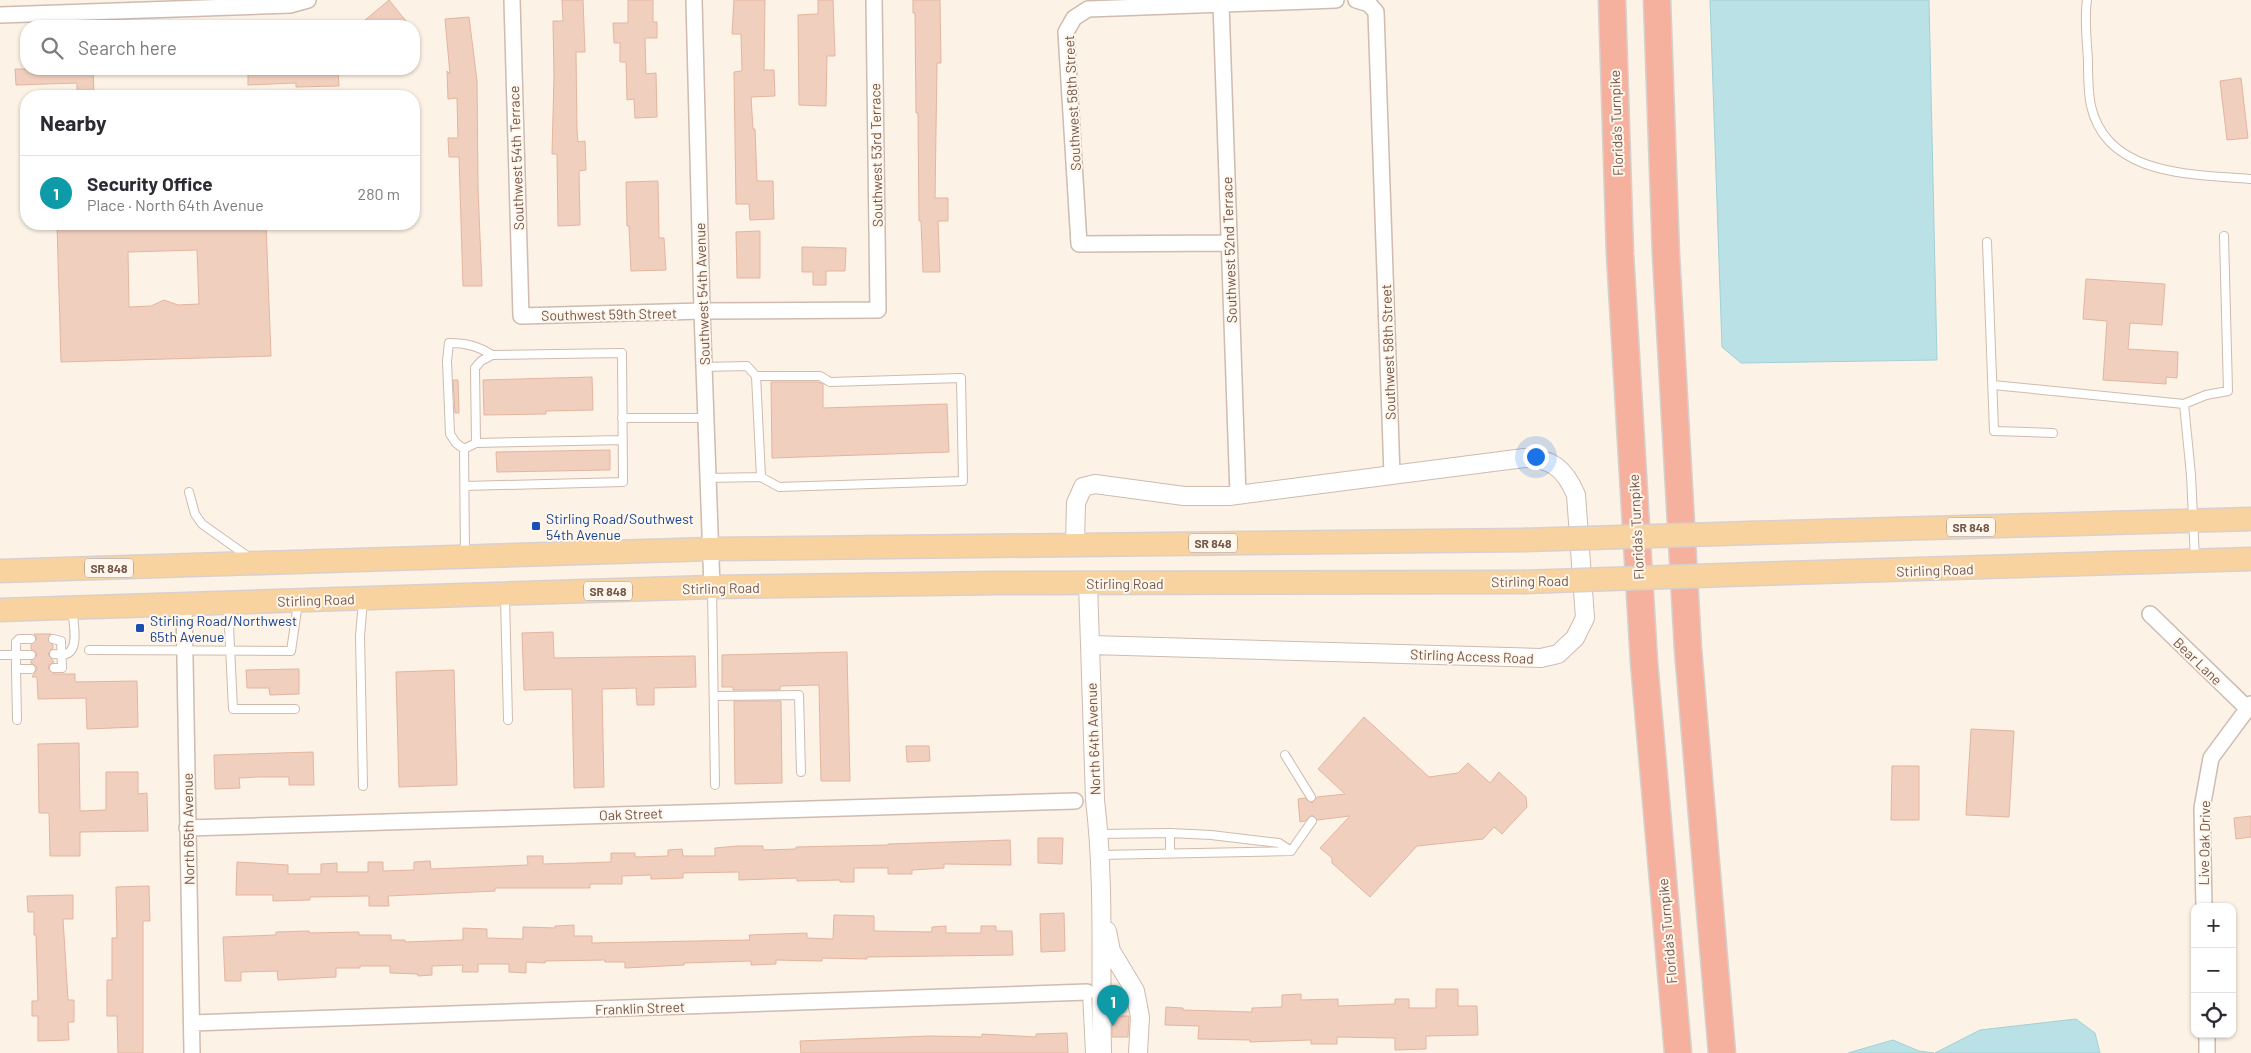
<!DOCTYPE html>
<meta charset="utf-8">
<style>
:root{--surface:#fff;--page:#f2f2f3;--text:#2b2b33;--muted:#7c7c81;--line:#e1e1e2;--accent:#e3674d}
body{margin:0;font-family:Barlow,sans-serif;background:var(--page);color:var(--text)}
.controls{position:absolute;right:15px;bottom:15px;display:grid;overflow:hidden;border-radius:10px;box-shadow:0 1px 4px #0004}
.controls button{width:45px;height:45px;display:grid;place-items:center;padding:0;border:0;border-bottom:1px solid var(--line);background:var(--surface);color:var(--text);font:25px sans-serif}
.you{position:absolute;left:1535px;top:456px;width:18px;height:18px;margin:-12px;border:4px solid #fff;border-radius:50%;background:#1a73e8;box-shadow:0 0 0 8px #1a73e833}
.badge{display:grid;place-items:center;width:32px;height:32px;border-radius:50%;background:var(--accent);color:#fff;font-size:16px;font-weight:700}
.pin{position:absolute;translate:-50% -41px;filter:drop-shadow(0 1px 2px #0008)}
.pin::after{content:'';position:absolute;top:26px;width:18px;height:15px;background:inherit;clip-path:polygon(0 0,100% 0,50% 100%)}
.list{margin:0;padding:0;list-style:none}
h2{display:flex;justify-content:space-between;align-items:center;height:65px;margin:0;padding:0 20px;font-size:21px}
h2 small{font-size:16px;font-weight:400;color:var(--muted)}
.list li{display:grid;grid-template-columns:32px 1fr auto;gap:15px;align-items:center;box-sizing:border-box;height:75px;padding:0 20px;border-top:1px solid var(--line)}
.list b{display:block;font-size:19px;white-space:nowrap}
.list p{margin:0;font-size:16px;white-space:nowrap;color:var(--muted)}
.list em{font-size:16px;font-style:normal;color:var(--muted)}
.icon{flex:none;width:28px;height:28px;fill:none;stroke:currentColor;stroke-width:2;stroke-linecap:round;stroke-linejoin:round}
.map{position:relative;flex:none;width:2251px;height:1053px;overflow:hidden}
.search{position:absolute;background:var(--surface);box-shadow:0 1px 4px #0004;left:20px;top:20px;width:400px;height:55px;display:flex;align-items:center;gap:12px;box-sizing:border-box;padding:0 18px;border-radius:20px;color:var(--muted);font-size:19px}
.panel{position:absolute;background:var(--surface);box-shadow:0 1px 4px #0004;left:20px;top:90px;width:400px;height:140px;border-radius:20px}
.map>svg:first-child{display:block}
.water{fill:#bae1e5;stroke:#a1d1d7}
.building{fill:#f1cfbe;stroke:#e3b59e;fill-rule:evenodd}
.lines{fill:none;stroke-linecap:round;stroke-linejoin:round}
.service-casing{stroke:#cfbbaf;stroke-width:10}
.minor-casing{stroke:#cfbbaf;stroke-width:18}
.tertiary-casing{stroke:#cfbbaf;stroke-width:20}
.primary-casing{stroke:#d8d0cd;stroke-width:25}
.motorway-casing{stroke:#d8d0cd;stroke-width:29}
.service{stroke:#fff;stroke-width:8}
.minor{stroke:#fff;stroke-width:15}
.tertiary{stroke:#fff;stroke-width:18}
.primary{stroke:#f9d39f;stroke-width:22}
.motorway{stroke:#f5b09e;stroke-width:26}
.primary-bridge-casing{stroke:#d8d0cd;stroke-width:25;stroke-linecap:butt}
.primary-bridge{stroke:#f9d39f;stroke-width:22}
.transit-dot{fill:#1a4fb4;stroke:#fff6ec;stroke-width:2}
.labels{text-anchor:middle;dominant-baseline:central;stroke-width:4;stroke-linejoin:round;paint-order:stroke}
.shield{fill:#fff6ec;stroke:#9e877b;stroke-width:1}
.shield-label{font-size:12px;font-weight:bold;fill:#74574b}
.street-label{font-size:14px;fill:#74574b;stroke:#fff6ec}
.transit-label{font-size:14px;fill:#164399;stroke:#fff6ec;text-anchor:start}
</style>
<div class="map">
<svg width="2251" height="1053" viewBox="0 0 2251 1053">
<rect width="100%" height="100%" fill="#fcf2e5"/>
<path class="water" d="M 1710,0 L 1929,0 L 1937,360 L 1741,363 L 1722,347 Z
M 2076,1019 L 2095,1033 L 2100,1053 L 1935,1053 L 1980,1030 Z
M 1893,1040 L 1919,1051 L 1934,1053 L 1848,1053 Z"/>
<path class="building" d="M 389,0 L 410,26 L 358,26 Z
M 562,0 L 583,0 L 585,52 L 576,52 L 577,131 L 578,142 L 585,141 L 586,170 L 579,171 L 580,225 L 558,226 L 557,154 L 552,154 L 554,77 L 553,21 L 563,21 Z
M 628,0 L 653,0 L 653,22 L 657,22 L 657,38 L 645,38 L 646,74 L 656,73 L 657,117 L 635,118 L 634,99 L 627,100 L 626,62 L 620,62 L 620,43 L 614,43 L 613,23 L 628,23 Z
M 734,0 L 765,0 L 764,70 L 774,70 L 775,96 L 751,97 L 753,129 L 755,129 L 757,181 L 773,181 L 774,219 L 750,220 L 749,204 L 736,204 L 734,72 L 742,71 L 741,34 L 732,34 Z
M 818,0 L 833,0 L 835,56 L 827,56 L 826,106 L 799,105 L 798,15 L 818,14 Z
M 913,0 L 940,0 L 941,63 L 937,63 L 935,198 L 948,198 L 948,221 L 938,221 L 940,272 L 923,272 L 921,221 L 919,221 L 918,113 L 916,113 L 915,13 L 913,13 Z
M 469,17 L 477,81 L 478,188 L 482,286 L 463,286 L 459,157 L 449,157 L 448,138 L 458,138 L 457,98 L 448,99 L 447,71 L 450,74 L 445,19 Z
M 15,69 L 93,69 L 94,95 L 77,95 L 77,83 L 16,85 Z
M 248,69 L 338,69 L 339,86 L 296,87 L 296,83 L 248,85 Z
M 2241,78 L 2248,138 L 2227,140 L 2220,81 Z
M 658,181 L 659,238 L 664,238 L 666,270 L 631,271 L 629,226 L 627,226 L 626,182 Z
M 57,224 L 266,224 L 271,356 L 61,362 ZM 197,250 L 199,304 L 178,305 L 164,300 L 151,306 L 129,307 L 128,252 Z
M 760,231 L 760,278 L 737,278 L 736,232 Z
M 802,247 L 846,248 L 845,271 L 826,271 L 826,285 L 813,285 L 813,272 L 802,272 Z
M 2086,279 L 2165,284 L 2162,325 L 2130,323 L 2128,349 L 2178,352 L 2177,378 L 2166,377 L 2166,384 L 2103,380 L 2107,321 L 2083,319 Z
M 592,377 L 593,410 L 546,411 L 546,414 L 484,415 L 483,380 Z
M 453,380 L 458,380 L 459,413 L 455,413 Z
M 771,382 L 818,382 L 823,384 L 823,408 L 947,404 L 949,452 L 772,458 Z
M 610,450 L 610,470 L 497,472 L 496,452 Z
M 553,632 L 554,658 L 695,656 L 696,687 L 654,688 L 654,705 L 637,705 L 636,688 L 602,689 L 604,787 L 574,788 L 572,689 L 524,690 L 522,633 Z
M 34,634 L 51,634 L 48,640 L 53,645 L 53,648 L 48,654 L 54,662 L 49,665 L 48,668 L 54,674 L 75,674 L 75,682 L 137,681 L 138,727 L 87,729 L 86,698 L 38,699 L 37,677 L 32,677 L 37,669 L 36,666 L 31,663 L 31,661 L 37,655 L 36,652 L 31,649 L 31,645 L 37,639 Z
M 847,652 L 850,781 L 821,781 L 819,685 L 780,686 L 780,690 L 733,690 L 733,687 L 722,687 L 722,655 Z
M 299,669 L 299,694 L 270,695 L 269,688 L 247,688 L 246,670 Z
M 454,670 L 457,785 L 399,787 L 396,672 Z
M 734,701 L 781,701 L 782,783 L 735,784 Z
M 1364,717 L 1429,777 L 1458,773 L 1468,763 L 1490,783 L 1499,772 L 1526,797 L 1527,807 L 1502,834 L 1494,827 L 1483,839 L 1417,846 L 1370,897 L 1332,863 L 1332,858 L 1320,848 L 1350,816 L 1317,820 L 1312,815 L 1305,821 L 1300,822 L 1298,799 L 1305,798 L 1312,803 L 1317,797 L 1345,794 L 1318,769 Z
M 1971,729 L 2014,731 L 2009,817 L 1966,815 Z
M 79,743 L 80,811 L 106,810 L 106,772 L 138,772 L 138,794 L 147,793 L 148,831 L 80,832 L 80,856 L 50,856 L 49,813 L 39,813 L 38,744 Z
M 906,746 L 929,746 L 930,761 L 907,762 Z
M 313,752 L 314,785 L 289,785 L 289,777 L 258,777 L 239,778 L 240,788 L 215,789 L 214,755 Z
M 1892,766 L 1919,766 L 1919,820 L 1891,820 Z
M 2251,816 L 2251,837 L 2236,839 L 2234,818 Z
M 1038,838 L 1063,838 L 1062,864 L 1038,863 Z
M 1010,840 L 1011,865 L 944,864 L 944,868 L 912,870 L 912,874 L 888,874 L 888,868 L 854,868 L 854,882 L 840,882 L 840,880 L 797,881 L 797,878 L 739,880 L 739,872 L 683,873 L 683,878 L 651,879 L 651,875 L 622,876 L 622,884 L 590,884 L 590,888 L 495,888 L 495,891 L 388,896 L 389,906 L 369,906 L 369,896 L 310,897 L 310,900 L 273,901 L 273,895 L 236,895 L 237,862 L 288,865 L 288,874 L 321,874 L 321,864 L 337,863 L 337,872 L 368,872 L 368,862 L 383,862 L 383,871 L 414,870 L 414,862 L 430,861 L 431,869 L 528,865 L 527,856 L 543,856 L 543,864 L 611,862 L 611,853 L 635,853 L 635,857 L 668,856 L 668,850 L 682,849 L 683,856 L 715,856 L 715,848 L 738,846 L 763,846 L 763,850 L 796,849 L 796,847 L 888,845 L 888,844 Z
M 149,886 L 150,921 L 143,921 L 143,1053 L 118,1053 L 117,1016 L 107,1016 L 107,980 L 112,980 L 112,938 L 117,938 L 116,887 Z
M 73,895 L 73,919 L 63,919 L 68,1000 L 74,1000 L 74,1022 L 68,1022 L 69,1040 L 38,1041 L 38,1016 L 32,1016 L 32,1001 L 38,1001 L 36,935 L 34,935 L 34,912 L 28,912 L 27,896 Z
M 1064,913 L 1065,951 L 1041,952 L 1040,914 Z
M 834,915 L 874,916 L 874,931 L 932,932 L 932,927 L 946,926 L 946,933 L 981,933 L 981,926 L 996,926 L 996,931 L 1012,931 L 1013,955 L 867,957 L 867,959 L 822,958 L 822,961 L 776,960 L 776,964 L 751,965 L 751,961 L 684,963 L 684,965 L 625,968 L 625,962 L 605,962 L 605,960 L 545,961 L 545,963 L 526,962 L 526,973 L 509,972 L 509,964 L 478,964 L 478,972 L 462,972 L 463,965 L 432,966 L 432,975 L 418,976 L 418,974 L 390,973 L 390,966 L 360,966 L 360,968 L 336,968 L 336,977 L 278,980 L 277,971 L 241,972 L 241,981 L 225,981 L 223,937 L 276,935 L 276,932 L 309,931 L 309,933 L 359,932 L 359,935 L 391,935 L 391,940 L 405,940 L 405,942 L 463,940 L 463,928 L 487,929 L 487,938 L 523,939 L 523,927 L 555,928 L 555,926 L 574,925 L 574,936 L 592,936 L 592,943 L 750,940 L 749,935 L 807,933 L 807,938 L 833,939 Z
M 1436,989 L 1458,989 L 1458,1006 L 1477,1006 L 1478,1035 L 1426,1036 L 1426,1049 L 1395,1050 L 1395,1038 L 1337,1037 L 1337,1044 L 1311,1044 L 1311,1040 L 1250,1042 L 1250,1040 L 1198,1039 L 1199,1026 L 1165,1025 L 1166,1007 L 1183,1008 L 1183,1010 L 1252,1012 L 1252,1008 L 1282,1007 L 1282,995 L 1301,994 L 1301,1000 L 1338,999 L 1338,1006 L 1395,1004 L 1395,999 L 1409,999 L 1409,1008 L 1436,1008 Z
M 1112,1016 L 1129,1016 L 1128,1037 L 1112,1037 Z
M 1067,1033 L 1068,1053 L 801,1053 L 800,1041 L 930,1036 L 982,1037 L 982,1034 L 1036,1037 L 1036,1034 Z"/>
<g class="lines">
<defs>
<path id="service" d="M 2087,0 C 2084,19 2087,41 2088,61 C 2088,76 2088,92 2091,106 C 2107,177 2194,174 2251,179
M 1987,242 L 1994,431 L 2053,433
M 704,367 L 747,366 L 756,376 L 761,477
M 1993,385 L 2184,404 L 2191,475 L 2195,559
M 2184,404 L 2206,395 L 2228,391 L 2224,236
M 622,418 L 706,418
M 464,449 L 476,443 L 623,440
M 464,449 L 456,443 L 450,434 L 447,361 L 449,343 C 466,343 478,346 492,355
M 464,449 L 465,554
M 708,478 L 761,477 L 779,487 L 963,481 L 961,378 L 830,382 L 820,376 L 756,376
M 465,486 L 623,482 L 622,353 L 492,355 L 481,361 L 475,368 L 476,443
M 189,492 L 195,514 L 202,524 L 250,558
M 712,589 L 715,785
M 505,597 L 508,720
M 228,605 L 233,709 L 295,709
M 31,639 L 19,639 L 16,642 L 16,669 L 31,669
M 53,639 L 61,641 L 62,668 L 54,668
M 89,650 L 291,651 L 298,603
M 54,654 C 57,654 62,655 66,654 C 80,650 73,620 72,609
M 0,655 L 31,655
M 16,669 L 17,720
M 714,696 L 799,695 L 801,772
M 1285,755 L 1311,797
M 363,786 L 360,636 L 363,601
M 1170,833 L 1170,853
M 1099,834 L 1170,833 L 1211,835 L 1279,843 L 1291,851
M 1291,851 L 1312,821
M 1100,855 L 1290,851
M 1087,992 L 1090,1053"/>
<path id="minor" d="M 512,0 L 521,316 L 702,311 L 878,310 L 874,0
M 694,0 L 702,311 L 712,587
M 1356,0 L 1369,4 L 1376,12 L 1392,475
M 1221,4 L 1238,495
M 0,15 L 290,5 L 308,0
M 1229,243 L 1079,244 L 1066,32 L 1074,18 L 1088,9 L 1336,0
M 184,604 L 192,1053
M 2150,614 L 2247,708
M 187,828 L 1075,801
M 2204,907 L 2202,808 L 2211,758 L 2251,704
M 192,1023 L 1087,992
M 2207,1034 L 2207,1053"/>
<path id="tertiary" d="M 1075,544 L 1076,503 L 1083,487 L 1095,484 L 1184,496 L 1229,496 L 1524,458 C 1552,458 1565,469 1576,495 L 1585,618 L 1575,638 L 1558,654 L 1541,658 L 1091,645
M 1088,583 L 1095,800 C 1105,883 1100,969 1102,1053
M 1107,931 L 1111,951 L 1135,991 L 1140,1017 L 1138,1053"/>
<path id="primary" d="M 1751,533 L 2251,519
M 0,571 L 711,549 L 1525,540
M 1754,574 L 2251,559
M 0,610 L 712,587 L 997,583 L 1522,582"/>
<path id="motorway" d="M 1612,0 L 1620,254 L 1644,662 L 1678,1053
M 1657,0 L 1666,255 L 1688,649 L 1722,1053"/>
</defs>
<use href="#service" class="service-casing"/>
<use href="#minor" class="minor-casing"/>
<use href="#tertiary" class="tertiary-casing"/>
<use href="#primary" class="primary-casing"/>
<use href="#motorway" class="motorway-casing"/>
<use href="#service" class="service"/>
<use href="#minor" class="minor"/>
<use href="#tertiary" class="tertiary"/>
<use href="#primary" class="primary"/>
<use href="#motorway" class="motorway"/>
<defs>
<path id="primary-bridge" d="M 1525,540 L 1751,533
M 1522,582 L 1754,574"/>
</defs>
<use href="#primary-bridge" class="primary-bridge-casing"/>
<use href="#primary-bridge" class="primary-bridge"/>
</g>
<g class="transit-dot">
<rect x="531" y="521" width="10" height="10" rx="2.5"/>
<rect x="135" y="623" width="10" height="10" rx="2.5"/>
</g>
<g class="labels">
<g class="shield">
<rect x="1947" y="517.5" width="48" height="19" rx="4"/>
<rect x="1189" y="533.5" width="48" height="19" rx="4"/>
<rect x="85" y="558.5" width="48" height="19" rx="4"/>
<rect x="584" y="581.5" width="48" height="19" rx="4"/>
</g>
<g class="shield-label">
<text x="1971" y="527">SR 848</text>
<text x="1213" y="543">SR 848</text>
<text x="109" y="568">SR 848</text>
<text x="608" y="591">SR 848</text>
</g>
<g class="street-label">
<text transform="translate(1072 103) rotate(-93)">Southwest 58th Street</text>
<text transform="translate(1616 123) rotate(-92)">Florida's Turnpike</text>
<text transform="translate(876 155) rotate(-91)">Southwest 53rd Terrace</text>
<text transform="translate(516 158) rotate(-92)">Southwest 54th Terrace</text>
<text transform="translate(1229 250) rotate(-92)">Southwest 52nd Terrace</text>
<text transform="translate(702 294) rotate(-92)">Southwest 54th Avenue</text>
<text transform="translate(609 314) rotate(-1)">Southwest 59th Street</text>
<text transform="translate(1388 352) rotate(-92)">Southwest 58th Street</text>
<text transform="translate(1636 527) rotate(-93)">Florida's Turnpike</text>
<text transform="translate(1935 570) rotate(-2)">Stirling Road</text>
<text transform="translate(1530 581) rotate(-1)">Stirling Road</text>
<text x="1125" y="583">Stirling Road</text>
<text transform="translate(721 588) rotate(-1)">Stirling Road</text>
<text transform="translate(316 600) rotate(-2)">Stirling Road</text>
<text transform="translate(1472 656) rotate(2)">Stirling Access Road</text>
<text transform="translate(2198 661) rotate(44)">Bear Lane</text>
<text transform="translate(1093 739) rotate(-92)">North 64th Avenue</text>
<text transform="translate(631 814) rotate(-2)">Oak Street</text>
<text transform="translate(188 829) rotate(-91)">North 65th Avenue</text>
<text transform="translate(2204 843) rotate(-89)">Live Oak Drive</text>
<text transform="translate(1667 931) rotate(-95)">Florida's Turnpike</text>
<text transform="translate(640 1008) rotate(-2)">Franklin Street</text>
</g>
<g class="transit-label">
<text x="546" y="518">Stirling Road/Southwest<tspan x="546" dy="16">54th Avenue</tspan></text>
<text x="150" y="620">Stirling Road/Northwest<tspan x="150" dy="16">65th Avenue</tspan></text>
</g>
</g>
</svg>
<div class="controls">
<button>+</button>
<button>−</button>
<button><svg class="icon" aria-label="locate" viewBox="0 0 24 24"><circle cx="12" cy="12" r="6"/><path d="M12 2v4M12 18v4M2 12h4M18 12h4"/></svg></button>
</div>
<div class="you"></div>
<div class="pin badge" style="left:1113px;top:1026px;background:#0f9aa8">1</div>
<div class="search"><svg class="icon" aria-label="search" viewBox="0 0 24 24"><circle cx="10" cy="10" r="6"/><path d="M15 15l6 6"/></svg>Search here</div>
<section class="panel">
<h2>Nearby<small></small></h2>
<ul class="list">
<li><span class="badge" style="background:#0f9aa8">1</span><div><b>Security Office</b><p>Place · North 64th Avenue</p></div><em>280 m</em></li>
</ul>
</section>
</div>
